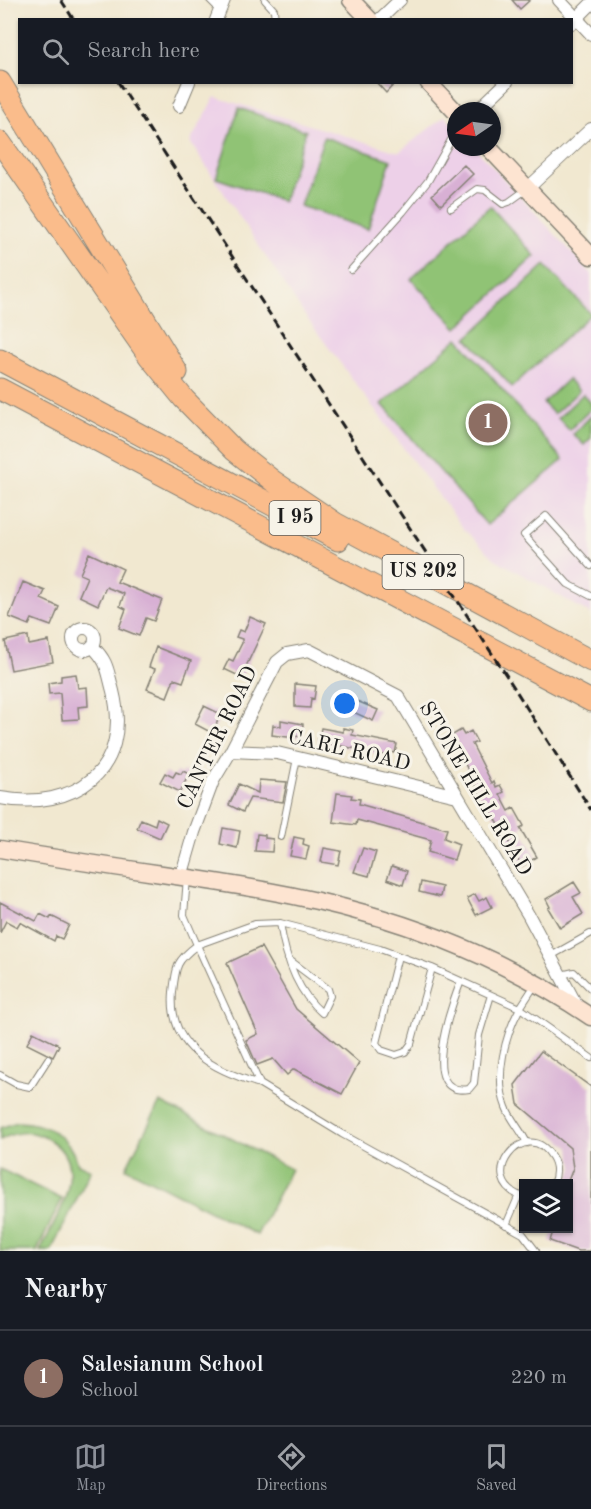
<!DOCTYPE html>
<style>
:root{--surface:#171b24;--page:#242831;--text:#f1f3f6;--muted:#9ea1a6;--line:#363941;--accent:#8c9099}
body{margin:0;font-family:"Old Standard TT",serif;background:var(--page);color:var(--text)}
.controls{position:absolute;right:18px;bottom:18px;display:grid;overflow:hidden;border-radius:0px;box-shadow:0 2px 4px #0004}
.controls button{width:54px;height:54px;display:grid;place-items:center;padding:0;border:0;border-bottom:2px solid var(--line);background:var(--surface);color:var(--text);font:30px sans-serif}
.compass{position:absolute;left:447px;top:102px;width:54px;height:54px;border-radius:50%;background:var(--surface);box-shadow:0 2px 4px #0004;rotate:257deg}
.you{position:absolute;left:345px;top:704px;width:21px;height:21px;margin:-15px;border:4px solid #fff;border-radius:50%;background:#1a73e8;box-shadow:0 0 0 9px #1a73e833}
.badge{display:grid;place-items:center;width:39px;height:39px;border-radius:50%;background:var(--accent);color:#fff;font-size:20px;font-weight:700}
.pin{position:absolute;translate:-50% -50%;border:3px solid #fff;box-shadow:0 2px 6px #0006}
.list{margin:0;padding:0;list-style:none}
h2{display:flex;justify-content:space-between;align-items:center;height:78px;margin:0;padding:0 24px;font-size:26px}
h2 small{font-size:20px;font-weight:400;color:var(--muted)}
.list li{display:grid;grid-template-columns:39px 1fr auto;gap:18px;align-items:center;box-sizing:border-box;height:96px;padding:0 24px;border-top:2px solid var(--line)}
.list b{display:block;font-size:22px;white-space:nowrap}
.list p{margin:0;font-size:20px;white-space:nowrap;color:var(--muted)}
.list em{font-size:20px;font-style:normal;color:var(--muted)}
.icon{flex:none;width:33px;height:33px;fill:none;stroke:currentColor;stroke-width:2;stroke-linecap:round;stroke-linejoin:round}
.map{position:relative;flex:none;width:591px;height:1251px;overflow:hidden}
.search{position:absolute;background:var(--surface);box-shadow:0 2px 4px #0004;left:18px;right:18px;top:18px;height:66px;display:flex;align-items:center;gap:15px;box-sizing:border-box;padding:0 21px;border-radius:0px;color:var(--muted);font-size:22px}
.sheet{height:174px;background:var(--surface)}
nav{display:flex;justify-content:space-around;align-items:center;box-sizing:border-box;height:84px;border-top:2px solid var(--line);background:var(--surface);font-size:16px;color:var(--muted)}
nav a{display:grid;justify-items:center;gap:3px}
nav .on{color:var(--accent)}
.map>svg:first-child{display:block}
.built{fill:#edd0e8}
.pitch{fill:#90c375;stroke:#567048;stroke-width:1.5}
.building{fill:#d8b0d4}
.lines{fill:none;stroke-linecap:round;stroke-linejoin:round}
.lane-casing{stroke:#868276;stroke-width:8}
.street-casing{stroke:#868276;stroke-width:14}
.secondary-casing{stroke:#868276;stroke-width:19}
.highway-casing{stroke:#868276;stroke-width:23}
.lane{stroke:#fff;stroke-width:6}
.street{stroke:#fff;stroke-width:12}
.secondary{stroke:#fde4d1;stroke-width:16}
.highway{stroke:#fabc8b;stroke-width:21}
.rail{stroke:#1c1c1c;stroke-width:3;stroke-dasharray:9 4.5;stroke-linecap:butt}
.labels{text-anchor:middle;dominant-baseline:central;stroke-width:6;stroke-linejoin:round;paint-order:stroke}
.shield{fill:#f7f3e8;stroke:#5e5c59;stroke-width:1.5}
.shield-label{font-size:20px;font-weight:bold;fill:#1c1c1c}
.street-label{font-size:21px;fill:#1c1c1c;stroke:#f7f3e8}
</style>
<div class="map">
<svg width="591" height="1251" viewBox="0 0 591 1251">
<rect width="100%" height="100%" fill="#f7f3e8"/>
<filter id="ink" filterUnits="userSpaceOnUse"><feTurbulence type="fractalNoise" baseFrequency=".0167" numOctaves="2"/><feDisplacementMap in="SourceGraphic" scale="12" xChannelSelector="R" yChannelSelector="G"/><feConvolveMatrix kernelMatrix="1 2 1 2 8 2 1 2 1" color-interpolation-filters="sRGB"/></filter>
<filter id="wash" filterUnits="userSpaceOnUse"><feTurbulence type="fractalNoise" baseFrequency=".008" numOctaves="4" result="noise"/><feDisplacementMap in="SourceGraphic" scale="24" xChannelSelector="R" yChannelSelector="G"/><feGaussianBlur stdDeviation="1.35" result="paint"/><feColorMatrix in="noise" values="0 0 0 0 0 0 0 0 0 0 0 0 0 0 0 0 0 1.4 0 .05"/><feComposite in="paint" operator="in"/></filter>
<g filter="url(#wash)">
<rect width="100%" height="100%" fill="#f1e8d0"/>
<path class="built" d="M 215,97 L 399,152 L 445,116 L 456,128 L 456,147 L 474,147 L 591,273 L 591,614 L 495,559 L 463,528 L 306,317 L 190,142 Z"/>
<path class="pitch" d="M 239,108 L 306,131 L 283,201 L 216,178 Z
M 324,137 L 391,160 L 368,229 L 300,206 Z
M 490,206 L 535,256 L 457,328 L 411,279 Z
M 545,265 L 591,314 L 512,387 L 467,338 Z
M 458,338 L 563,460 L 487,525 L 382,404 Z
M 568,379 L 579,391 L 554,414 L 543,403 Z
M 583,394 L 591,403 L 591,409 L 569,430 L 558,418 Z
M 591,416 L 591,438 L 584,445 L 573,434 Z
M 160,1102 L 291,1169 L 257,1235 L 126,1168 Z
M 17,1122 C 46,1122 69,1136 78,1164 L 91,1170 L 51,1251 L 40,1251 C 56,1218 95,1162 44,1137 C 30,1130 14,1132 0,1140 L 0,1128 Z
M 0,1169 L 62,1199 L 37,1251 L 0,1251 Z"/>
<g id="blocks">
<path class="building" d="M 512,0 L 530,0 L 520,9 Z
M 376,82 L 396,82 L 386,93 Z
M 464,165 L 473,174 L 441,205 L 432,195 Z
M 89,553 L 123,569 L 117,582 L 162,600 L 154,621 L 146,618 L 139,636 L 119,628 L 126,609 L 120,606 L 124,594 L 106,587 L 98,605 L 79,596 L 87,577 L 80,574 Z
M 23,582 L 45,591 L 41,599 L 59,607 L 51,626 L 32,619 L 29,625 L 9,617 Z
M 250,617 L 266,624 L 241,677 L 224,669 L 229,659 L 233,661 L 242,643 L 242,639 L 236,637 L 239,630 L 244,632 Z
M 28,636 L 29,645 L 49,641 L 53,662 L 11,670 L 5,641 Z
M 156,647 L 191,661 L 183,682 L 174,679 L 167,697 L 147,689 L 155,669 L 149,667 Z
M 76,674 L 78,688 L 87,687 L 88,706 L 78,707 L 79,719 L 62,720 L 60,693 L 49,694 L 48,683 L 61,681 L 61,676 Z
M 295,684 L 316,686 L 314,699 L 311,698 L 310,708 L 295,707 Z
M 345,696 L 378,710 L 373,721 L 340,706 Z
M 204,706 L 221,714 L 212,733 L 195,724 Z
M 281,720 L 303,724 L 302,737 L 295,736 L 295,738 L 272,735 L 273,725 L 281,726 Z
M 321,728 L 343,732 L 343,728 L 353,730 L 352,735 L 397,744 L 395,753 L 390,752 L 389,756 L 318,741 Z
M 461,730 L 464,735 L 471,731 L 477,742 L 472,744 L 492,783 L 494,781 L 496,787 L 500,785 L 504,792 L 500,794 L 509,811 L 514,808 L 524,826 L 520,828 L 537,857 L 522,866 L 489,807 L 486,803 L 482,805 L 478,797 L 481,796 L 451,736 Z
M 183,771 L 189,774 L 180,792 L 160,782 L 165,773 L 173,777 L 176,772 L 181,774 Z
M 259,780 L 287,782 L 283,802 L 250,798 L 243,812 L 229,805 L 239,784 L 258,793 Z
M 337,793 L 352,795 L 351,798 L 360,799 L 359,804 L 447,829 L 444,838 L 459,844 L 454,860 L 428,852 L 431,840 L 357,820 L 356,825 L 333,822 Z
M 157,818 L 167,823 L 160,838 L 137,828 L 141,819 L 155,825 Z
M 223,828 L 240,831 L 237,848 L 220,844 Z
M 257,834 L 265,835 L 265,838 L 273,839 L 272,852 L 255,851 Z
M 294,837 L 304,839 L 303,844 L 309,846 L 306,859 L 290,856 Z
M 324,848 L 341,851 L 338,865 L 321,862 Z
M 363,848 L 376,852 L 369,876 L 354,872 Z
M 392,866 L 407,871 L 403,885 L 387,879 Z
M 421,882 L 442,887 L 440,897 L 419,892 Z
M 574,882 L 581,893 L 573,897 L 583,914 L 560,928 L 548,908 L 550,907 L 546,899 Z
M 475,894 L 479,901 L 487,897 L 492,907 L 476,915 L 467,898 Z
M 0,902 L 36,921 L 40,914 L 50,919 L 51,916 L 69,925 L 62,939 L 56,936 L 54,941 L 20,922 L 17,927 L 6,921 L 0,933 Z
M 261,947 L 296,1009 L 359,1063 L 342,1094 L 294,1069 L 287,1075 L 273,1059 L 257,1065 L 246,1040 L 258,1034 L 227,963 Z
M 33,1032 L 59,1045 L 53,1057 L 27,1044 Z
M 541,1051 L 591,1087 L 591,1251 L 578,1251 L 550,1241 L 554,1228 L 568,1228 L 568,1181 L 573,1168 L 570,1148 L 518,1104 L 515,1085 Z"/>
</g>
</g>
<g filter="url(#ink)">
<use href="#blocks" fill-opacity="0" stroke="#868276" stroke-width="1.5"/>
<g class="lines">
<defs>
<path id="lane" d="M 210,0 L 220,10
M 265,0 L 274,10 L 275,20
M 451,208 L 477,189 L 485,190 L 503,204 L 509,202 L 527,189
M 351,270 L 403,212 L 428,181 L 456,131
M 591,566 L 546,516 L 524,535 L 568,584 L 591,596
M 281,837 L 297,758
M 187,878 L 184,915 L 197,945 L 255,924 L 280,923 L 380,949 L 432,968 L 520,1008 L 535,985
M 280,923 C 285,956 296,991 322,1013 L 330,996 L 328,989 L 288,959
M 197,945 L 260,1084 C 213,1070 168,1048 173,992 C 176,966 176,961 197,945 Z
M 398,956 L 376,1043 L 381,1050 L 396,1055 L 405,1052 L 411,1044 L 432,968
M 551,956 L 590,934
M 561,975 L 574,972 L 591,989
M 461,981 C 452,1004 417,1098 469,1089 L 474,1083 L 479,1035 L 491,995
M 0,1075 L 16,1084 L 30,1087 L 48,1059
M 260,1084 L 342,1134 L 523,1234 L 536,1251
M 527,1143 C 521,1130 511,1120 506,1107 C 494,1077 505,1035 520,1008 L 591,1058
M 524,1197 C 472,1181 526,1113 552,1157 C 557,1165 557,1175 553,1184
M 506,1225 L 519,1195"/>
<path id="street" d="M 559,0 L 591,34
M 216,20 L 224,0
M 379,20 L 400,0
M 572,23 L 591,4
M 179,106 L 189,82
M 477,111 L 507,82
M 527,189 L 591,129
M73 639a11 11 0 1 1 22 0a11 11 0 1 1-22 0Z
M 231,751 L 277,753 L 457,796
M 0,798 C 74,811 133,771 113,691 C 107,669 108,662 92,646
M 181,877 L 194,832 L 213,781 L 231,751 L 277,662 L 287,654 L 309,650 L 398,696 L 529,916 L 578,1008"/>
<path id="secondary" d="M 351,0 L 370,20
M 428,82 L 456,112
M 488,147 L 591,256
M 0,849 C 54,858 108,866 162,874 C 230,884 298,894 364,913 C 443,935 522,971 591,1017"/>
<path id="highway" d="M 0,82 L 177,372
M 0,142 L 149,356 L 184,399 L 234,450 L 273,481 L 335,523 L 591,661
M 0,360 L 338,540
M 0,389 L 591,701"/>
</defs>
<use href="#lane" class="lane-casing"/>
<use href="#street" class="street-casing"/>
<use href="#secondary" class="secondary-casing"/>
<use href="#highway" class="highway-casing"/>
<use href="#lane" class="lane"/>
<use href="#street" class="street"/>
<use href="#secondary" class="secondary"/>
<use href="#highway" class="highway"/>
<path class="rail" d="M 61,0 L 74,20
M 118,82 L 508,678 L 591,810"/>
</g>
</g>
<g class="labels">
<g class="shield">
<rect x="269.5" y="501" width="51" height="34" rx="4.5"/>
<rect x="382.5" y="555" width="81" height="34" rx="4.5"/>
</g>
<g class="shield-label">
<text x="295" y="518">I 95</text>
<text x="423" y="572">US 202</text>
</g>
<g class="street-label">
<text transform="translate(218 738) rotate(-64)">CANTER ROAD</text>
<text transform="translate(349 751) rotate(13)">CARL ROAD</text>
<text transform="translate(475 789) rotate(59)">STONE HILL ROAD</text>
</g>
</g>
</svg>
<div class="controls">
<button><svg class="icon" aria-label="layers" viewBox="0 0 24 24"><path d="M12 4l9 5-9 5-9-5zM3 14l9 5 9-5"/></svg></button>
</div>
<svg class="compass" viewBox="-18 -18 36 36"><path d="M0-13l5 13h-10z" fill="#e53935"/><path d="M0 13l5-13h-10z" fill="#9ea1a6"/></svg>
<div class="you"></div>
<div class="pin badge" style="left:488px;top:423px;background:#8d6e63">1</div>
<div class="search"><svg class="icon" aria-label="search" viewBox="0 0 24 24"><circle cx="10" cy="10" r="6"/><path d="M15 15l6 6"/></svg>Search here</div>
</div>
<section class="sheet">
<h2>Nearby<small></small></h2>
<ul class="list">
<li><span class="badge" style="background:#8d6e63">1</span><div><b>Salesianum School</b><p>School</p></div><em>220 m</em></li>
</ul>
</section>
<nav>
<a class="on"><svg class="icon" aria-label="map" viewBox="0 0 24 24"><path d="M3 6l6-2 6 2 6-2v14l-6 2-6-2-6 2zM9 4v14M15 6v14"/></svg>Map</a>
<a><svg class="icon" aria-label="directions" viewBox="0 0 24 24"><path d="M12 3l9 9-9 9-9-9zM9 14v-3h6M13 9l2 2-2 2"/></svg>Directions</a>
<a><svg class="icon" aria-label="saved" viewBox="0 0 24 24"><path d="M7 4h10v16l-5-4-5 4z"/></svg>Saved</a>
</nav>
